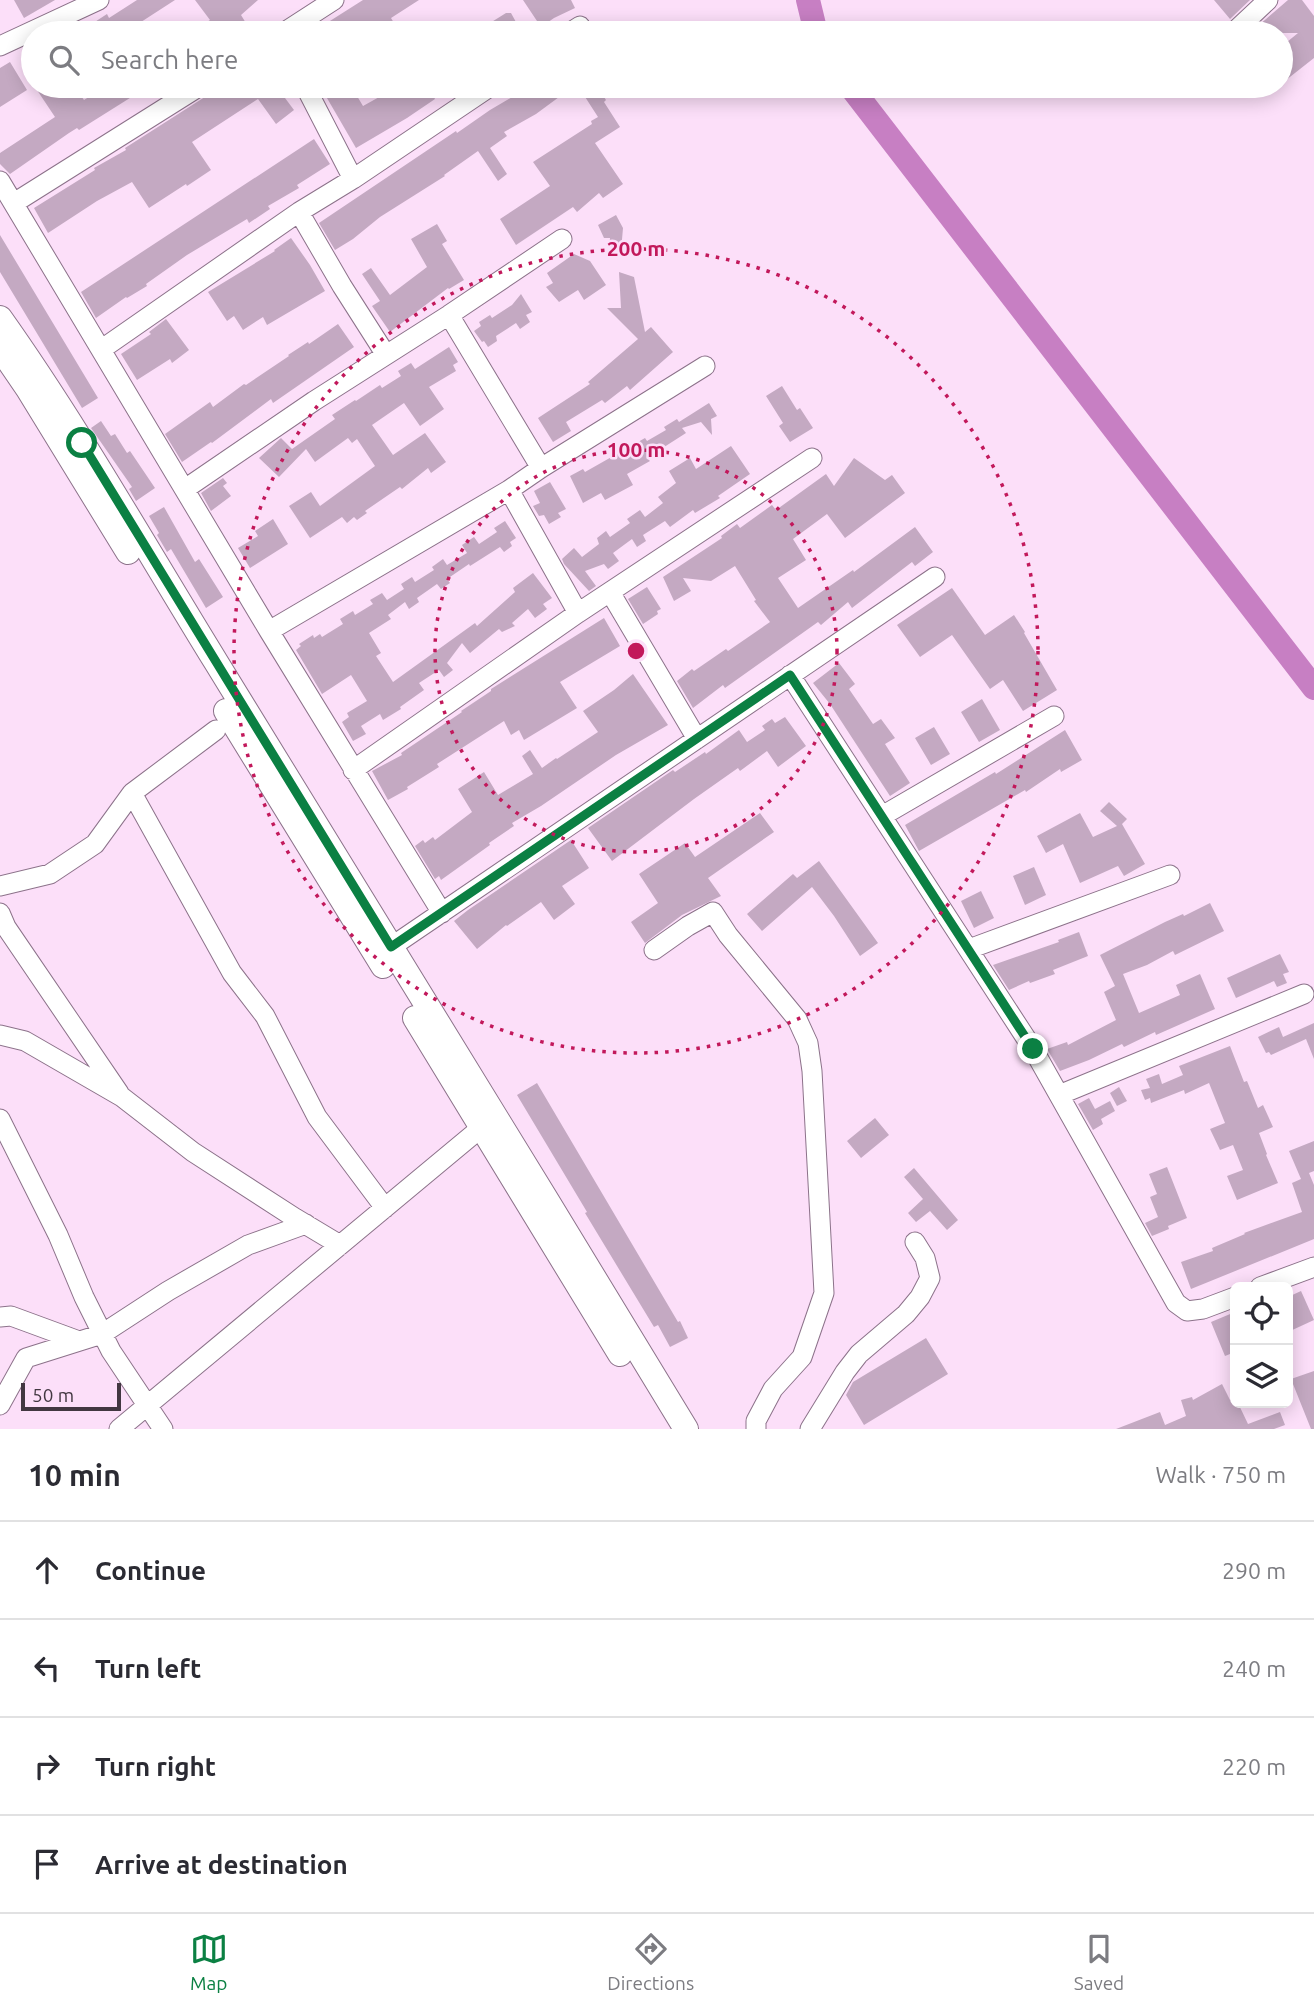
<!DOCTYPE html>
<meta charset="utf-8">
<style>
:root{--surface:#fff;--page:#f7f7f7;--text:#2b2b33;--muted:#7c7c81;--line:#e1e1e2;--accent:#0b8043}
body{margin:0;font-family:Ubuntu,sans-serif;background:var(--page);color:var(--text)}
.controls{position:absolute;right:21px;bottom:21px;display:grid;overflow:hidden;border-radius:10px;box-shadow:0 4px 18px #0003}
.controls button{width:63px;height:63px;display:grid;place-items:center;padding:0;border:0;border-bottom:2px solid var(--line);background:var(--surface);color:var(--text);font:35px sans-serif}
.scale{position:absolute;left:21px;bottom:18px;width:100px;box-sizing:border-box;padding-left:7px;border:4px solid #423741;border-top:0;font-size:19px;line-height:24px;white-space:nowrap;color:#423741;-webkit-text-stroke:5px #fcdff9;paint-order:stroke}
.stop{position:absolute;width:21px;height:21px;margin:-16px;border:5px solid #0b8043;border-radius:50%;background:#fff}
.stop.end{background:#0b8043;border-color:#fff;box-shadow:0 2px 7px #0008}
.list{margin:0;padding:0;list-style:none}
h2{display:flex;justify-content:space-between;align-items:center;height:91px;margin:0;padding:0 28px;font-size:30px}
h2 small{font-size:23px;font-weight:400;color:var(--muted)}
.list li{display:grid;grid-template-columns:46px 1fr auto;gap:21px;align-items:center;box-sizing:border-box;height:98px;padding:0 28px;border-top:2px solid var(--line)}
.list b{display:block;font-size:26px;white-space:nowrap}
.list em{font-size:23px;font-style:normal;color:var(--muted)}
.icon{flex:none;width:38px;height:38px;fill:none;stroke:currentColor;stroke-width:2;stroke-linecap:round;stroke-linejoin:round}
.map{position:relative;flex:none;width:1314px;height:1429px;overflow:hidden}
.search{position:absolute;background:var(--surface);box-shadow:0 4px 18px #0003;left:21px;right:21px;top:21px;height:77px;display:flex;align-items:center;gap:18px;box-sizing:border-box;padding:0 24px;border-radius:38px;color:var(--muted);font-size:26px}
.sheet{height:483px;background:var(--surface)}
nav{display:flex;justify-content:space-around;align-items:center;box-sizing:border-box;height:98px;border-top:2px solid var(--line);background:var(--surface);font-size:19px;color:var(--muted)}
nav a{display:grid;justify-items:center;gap:4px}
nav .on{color:var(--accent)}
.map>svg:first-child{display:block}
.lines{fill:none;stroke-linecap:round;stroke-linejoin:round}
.river{stroke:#c77fc3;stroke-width:24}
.building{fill:#c4a9c2}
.minor-casing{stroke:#8c728a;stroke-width:21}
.major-casing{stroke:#8c728a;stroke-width:26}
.minor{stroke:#fff;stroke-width:19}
.major{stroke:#fff;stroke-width:24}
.route{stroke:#0b8043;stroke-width:9}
.ring{fill:none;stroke:#c2185b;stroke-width:3.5;stroke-dasharray:3.5 7}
.centre{fill:#c2185b;stroke:#fcdff9;stroke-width:3.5}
.ring-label{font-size:21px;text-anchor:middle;font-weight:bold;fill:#c2185b;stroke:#fcdff9;stroke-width:5;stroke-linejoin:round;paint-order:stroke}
</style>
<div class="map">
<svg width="1314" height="1429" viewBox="0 0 1314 1429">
<rect width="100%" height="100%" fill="#fcdff9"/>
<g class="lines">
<path class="river" d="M 808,0 L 816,33
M 850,86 L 1314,688"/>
</g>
<path class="building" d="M 14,0 L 55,0 L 24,18 Z
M 137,0 L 175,0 L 124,33 L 78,33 L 107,14 L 109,18 Z
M 195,0 L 258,0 L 241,15 L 252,33 L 190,33 L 210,20 Z
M 363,0 L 419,0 L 391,18 L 400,33 L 311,33 Z
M 523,0 L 571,0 L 575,8 L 554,18 L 541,27 Z
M 1214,0 L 1250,0 L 1230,19 Z
M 1288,0 L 1302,0 L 1314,16 L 1314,58 L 1281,84 L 1281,47 L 1298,33 L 1264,33 L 1258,26 Z
M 506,13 L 511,13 L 522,33 L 478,33 L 490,23 Z
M 10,62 L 27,90 L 0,107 L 0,68 Z
M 43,86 L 74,86 L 84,100 L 106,86 L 149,86 L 79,130 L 77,128 L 69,133 L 10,174 L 0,164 L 0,153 L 55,117 L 37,90 Z
M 222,86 L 276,86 L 294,110 L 276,124 L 258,99 L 192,142 L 211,170 L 187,186 L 186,184 L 149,208 L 132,182 L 97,201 L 48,233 L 34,208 L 95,170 L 94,168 L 126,150 L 125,148 Z
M 320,86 L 351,86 L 363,106 L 399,86 L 451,86 L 434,97 L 435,99 L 407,118 L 356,148 Z
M 531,86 L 574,86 L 536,114 L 504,132 L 507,136 L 490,148 L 507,174 L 498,181 L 478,151 L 444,175 L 445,176 L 380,217 L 353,239 L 335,250 L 319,223 L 456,131 L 457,133 L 490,110 Z
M 578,86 L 597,86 L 606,100 L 604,102 L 620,127 L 595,143 L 623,184 L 603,198 L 599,193 L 577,212 L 573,207 L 516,245 L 500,219 L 550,186 L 533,162 L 592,124 L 591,121 L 598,117 Z
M 314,139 L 330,164 L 297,185 L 299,188 L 268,206 L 270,209 L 249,223 L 247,219 L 187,255 L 146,284 L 147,286 L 127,298 L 126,297 L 96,318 L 81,292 Z
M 616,215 L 623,228 L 621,251 L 609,250 L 610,238 L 604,238 L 598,225 Z
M 437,224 L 447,241 L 442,244 L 464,280 L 449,289 L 448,288 L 390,332 L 372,306 L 380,301 L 362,274 L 371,268 L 390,295 L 427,267 L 411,239 Z
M 0,235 L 98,398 L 82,408 L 0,272 Z
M 291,238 L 310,265 L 325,291 L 267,325 L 263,317 L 243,330 L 234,316 L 227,321 L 208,292 L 275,251 L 274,250 Z
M 574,254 L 590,261 L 606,285 L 584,300 L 578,290 L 559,302 L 546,287 L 553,283 L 547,273 Z
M 619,272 L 634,277 L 645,332 L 651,327 L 673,352 L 630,390 L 627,386 L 605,403 L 602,400 L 566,422 L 571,431 L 553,442 L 538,418 L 590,384 L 588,382 L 638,339 L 607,308 L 621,308 Z
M 521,294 L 532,312 L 526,315 L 530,322 L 520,329 L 516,323 L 496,336 L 497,341 L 488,347 L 484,341 L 482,342 L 474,331 L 481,326 L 479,322 L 490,315 L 492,318 L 512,305 Z
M 166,319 L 189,350 L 172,363 L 170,359 L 137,380 L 121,354 L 151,334 L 149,332 Z
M 338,324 L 354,347 L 273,403 L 271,399 L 212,443 L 211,442 L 182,462 L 165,434 L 210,402 L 213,407 L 244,384 L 246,385 L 289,356 L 288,355 L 308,342 L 309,344 Z
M 449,347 L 458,362 L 453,365 L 456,371 L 429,387 L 444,409 L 420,426 L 404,403 L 372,425 L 393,455 L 425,433 L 446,462 L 431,473 L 428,468 L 402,489 L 400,487 L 365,511 L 367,513 L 357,520 L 354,517 L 347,523 L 342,517 L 310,538 L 289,506 L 311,492 L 320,506 L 375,466 L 357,439 L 352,443 L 348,438 L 315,462 L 306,449 L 279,477 L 259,458 L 281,438 L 292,449 L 335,419 L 332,415 L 355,400 L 356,401 L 380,385 L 382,388 L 401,376 L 398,371 L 411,363 L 415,369 Z
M 782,386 L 797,410 L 800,408 L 813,428 L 790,442 L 779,426 L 783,423 L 766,396 Z
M 709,403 L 717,416 L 711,419 L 712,435 L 701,422 L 682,428 L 686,433 L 647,458 L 650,461 L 627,474 L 633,485 L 605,500 L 601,493 L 583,503 L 570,476 L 583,469 L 585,472 L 645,438 L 647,441 L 666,430 L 664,427 L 677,419 L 679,422 Z
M 101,421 L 111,436 L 115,434 L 127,453 L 130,451 L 155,488 L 136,501 L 129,489 L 132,487 L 91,428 Z
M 731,446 L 750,474 L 718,496 L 720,498 L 695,513 L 693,510 L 670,527 L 665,521 L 643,535 L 646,541 L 637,547 L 632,539 L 613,553 L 619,561 L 608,569 L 604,564 L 585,571 L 596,586 L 589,591 L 564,564 L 562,559 L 574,548 L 582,557 L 599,544 L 597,538 L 606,531 L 610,537 L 630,523 L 627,519 L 640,510 L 645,517 L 663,503 L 658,497 L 676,483 L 669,471 L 690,458 L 696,469 Z
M 854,458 L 885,480 L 892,475 L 905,493 L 845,538 L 827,514 L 793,539 L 806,560 L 778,578 L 798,608 L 853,570 L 854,572 L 915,527 L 933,552 L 915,566 L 912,562 L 852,608 L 848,602 L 821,625 L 818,622 L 725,688 L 723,685 L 693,708 L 677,681 L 692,669 L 694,671 L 726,649 L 728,651 L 770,622 L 754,601 L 756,600 L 735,566 L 711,581 L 683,578 L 691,591 L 674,601 L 663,577 L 722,538 L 721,536 L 737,524 L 740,528 L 772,505 L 776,510 L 826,474 L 834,486 Z
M 223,478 L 227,483 L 223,486 L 231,496 L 211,511 L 201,493 Z
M 550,482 L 566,509 L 558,513 L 561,517 L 549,524 L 544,515 L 539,516 L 533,506 L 540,503 L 534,491 Z
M 164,507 L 195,562 L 199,559 L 223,597 L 206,608 L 171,549 L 167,552 L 157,535 L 159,533 L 149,516 Z
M 273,519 L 288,544 L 250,568 L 238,548 L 258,536 L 255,531 Z
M 505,521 L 516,538 L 510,542 L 512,546 L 504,552 L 500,547 L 470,566 L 469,564 L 447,579 L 450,583 L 441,589 L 437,584 L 417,598 L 419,602 L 409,609 L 405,602 L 388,615 L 391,619 L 369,633 L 381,653 L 376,656 L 393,682 L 475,623 L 477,626 L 515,592 L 513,588 L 533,573 L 552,598 L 543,604 L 547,609 L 535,618 L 528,609 L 512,623 L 515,626 L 502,632 L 499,629 L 470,653 L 462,643 L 447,663 L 453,670 L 444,677 L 439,670 L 419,683 L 424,690 L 400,707 L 401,709 L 383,720 L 380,714 L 361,726 L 366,734 L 353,741 L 342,722 L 349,717 L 347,713 L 367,701 L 351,675 L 322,694 L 296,650 L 301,646 L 299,644 L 313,635 L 314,638 L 320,634 L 322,637 L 343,624 L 340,619 L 353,611 L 355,615 L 373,604 L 370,600 L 382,593 L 387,600 L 404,589 L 401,584 L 412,577 L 415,582 L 434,570 L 432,567 L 443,559 L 447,565 L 467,553 L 462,545 L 474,537 L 479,544 L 497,532 L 494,528 Z
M 647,587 L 661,609 L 657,611 L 658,614 L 643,624 L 628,599 Z
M 952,588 L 985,635 L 1014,615 L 1025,632 L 1024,633 L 1057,690 L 1023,711 L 1003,680 L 990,689 L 952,635 L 920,657 L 897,625 Z
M 604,618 L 620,646 L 560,682 L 577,708 L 524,740 L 519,730 L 511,735 L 504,721 L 437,764 L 439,767 L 407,787 L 408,789 L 388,800 L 372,771 L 402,755 L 401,753 L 462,712 L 461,711 L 491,691 L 491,689 Z
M 839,663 L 855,684 L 849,689 L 873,724 L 881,719 L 895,738 L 885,744 L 910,783 L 890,796 L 830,704 L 813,683 Z
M 633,674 L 668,725 L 616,755 L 541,806 L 512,823 L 514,826 L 489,843 L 490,845 L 441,880 L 439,876 L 435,879 L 415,846 L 423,840 L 425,843 L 433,837 L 435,840 L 472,812 L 458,789 L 484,772 L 498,795 L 533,774 L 522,756 L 530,750 L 542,768 L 556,758 L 557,759 L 598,732 L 583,711 L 614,690 Z
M 982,699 L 1000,730 L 979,742 L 961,712 Z
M 785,717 L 806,746 L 778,767 L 767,751 L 740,771 L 738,768 L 694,799 L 612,861 L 588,828 L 673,770 L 675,772 L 705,752 L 706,754 L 739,730 L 747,742 L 765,730 L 762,726 L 772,719 L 775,723 Z
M 934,727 L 950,754 L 931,765 L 915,738 Z
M 1065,730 L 1082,760 L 1061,772 L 1060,769 L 1026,792 L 1025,790 L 919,851 L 905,825 L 995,772 L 996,774 Z
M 1109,802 L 1127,819 L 1122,824 L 1145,864 L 1124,876 L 1118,866 L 1080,883 L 1063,844 L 1046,853 L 1037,836 L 1080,813 L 1093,837 L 1117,826 L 1100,811 Z
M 760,813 L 774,832 L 708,878 L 721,896 L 682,915 L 645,943 L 631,922 L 658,903 L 639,874 L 685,843 L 695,857 Z
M 571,840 L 589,868 L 562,886 L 575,904 L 554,920 L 541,902 L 507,926 L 506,925 L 477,949 L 454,921 L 468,910 Z
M 819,861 L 878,943 L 860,956 L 834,916 L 812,887 L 762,931 L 747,914 L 793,874 L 797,878 Z
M 1034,867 L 1046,895 L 1025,905 L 1013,876 Z
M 981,891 L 994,918 L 974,928 L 961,901 Z
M 1210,903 L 1224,931 L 1175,955 L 1173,951 L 1147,965 L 1123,974 L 1139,1013 L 1180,995 L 1176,985 L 1200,974 L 1215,1009 L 1156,1035 L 1155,1032 L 1124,1047 L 1122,1044 L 1089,1060 L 1060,1071 L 1047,1049 L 1067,1042 L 1068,1045 L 1116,1020 L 1104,992 L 1115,986 L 1100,955 L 1165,922 L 1183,914 L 1184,916 Z
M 1079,932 L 1088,956 L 1053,970 L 1055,974 L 1030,983 L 1029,981 L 1009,990 L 993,965 L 1059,942 L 1058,940 Z
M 1280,954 L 1289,972 L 1283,974 L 1287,983 L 1277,987 L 1274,981 L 1236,998 L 1227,978 Z
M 1314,1023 L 1314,1059 L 1306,1039 L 1271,1055 L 1269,1052 L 1266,1053 L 1258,1037 L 1279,1027 L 1283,1037 Z
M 1230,1046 L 1244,1082 L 1247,1081 L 1258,1108 L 1263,1105 L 1273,1127 L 1259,1133 L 1267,1154 L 1266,1155 L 1278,1183 L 1237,1200 L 1227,1176 L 1243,1170 L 1233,1145 L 1220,1150 L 1210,1129 L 1225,1123 L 1209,1083 L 1185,1094 L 1184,1090 L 1151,1103 L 1150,1098 L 1145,1100 L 1141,1090 L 1150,1088 L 1146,1079 L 1159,1074 L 1162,1084 L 1183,1075 L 1179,1066 Z
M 537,1083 L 678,1322 L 680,1321 L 688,1338 L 670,1347 L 658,1325 L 654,1327 L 585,1213 L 587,1212 L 517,1095 Z
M 1119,1087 L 1127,1101 L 1117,1106 L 1110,1093 Z
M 1089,1098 L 1095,1109 L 1110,1101 L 1115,1111 L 1101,1119 L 1103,1124 L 1093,1130 L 1078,1104 Z
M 875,1118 L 889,1135 L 861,1158 L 847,1141 Z
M 1314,1141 L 1314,1171 L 1309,1173 L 1314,1185 L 1314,1239 L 1191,1289 L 1181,1262 L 1213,1251 L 1212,1248 L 1245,1234 L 1244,1233 L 1302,1212 L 1292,1183 L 1301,1179 L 1289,1151 Z
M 1167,1167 L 1187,1218 L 1168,1226 L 1169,1229 L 1152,1236 L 1145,1223 L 1158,1217 L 1150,1197 L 1157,1194 L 1149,1174 Z
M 914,1168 L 958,1220 L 947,1230 L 930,1211 L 916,1222 L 908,1213 L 923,1199 L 904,1177 Z
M 1301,1291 L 1314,1320 L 1288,1332 L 1288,1297 Z
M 1235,1312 L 1235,1352 L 1225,1356 L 1211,1322 Z
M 926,1338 L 948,1374 L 864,1425 L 846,1395 L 853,1382 Z
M 1314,1371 L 1314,1429 L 1311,1429 L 1291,1379 Z
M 1222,1384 L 1230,1400 L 1235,1397 L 1235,1403 L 1238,1403 L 1248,1424 L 1280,1412 L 1285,1425 L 1274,1429 L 1116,1429 L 1160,1412 L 1165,1425 L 1186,1416 L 1181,1400 L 1192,1397 L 1193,1400 Z"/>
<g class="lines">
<defs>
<path id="minor" d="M 283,33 L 334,0
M 569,33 L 580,26
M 1233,33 L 1268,0
M 0,46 L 99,0
M 305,86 L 353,179
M 0,181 L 269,631 L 442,913
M 14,203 L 200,86
M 299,212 L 342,286 L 386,355
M 449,315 L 541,468
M 102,349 L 299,212 L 353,179 L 491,86
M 185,489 L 314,401 L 449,315 L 562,239
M 509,490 L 578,613
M 610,592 L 697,739
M 269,631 L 509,490 L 541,468 L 705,366
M 790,675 L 1033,1049 L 1176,1303 L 1187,1311 L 1203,1309 L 1235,1297
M 216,730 L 132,793 L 232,973 L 265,1016 L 317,1117 L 385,1208
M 353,770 L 578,613 L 812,458
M 882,816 L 1054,716
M 0,886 L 50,874 L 95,844 L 132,793
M 0,913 L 6,927 L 119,1093
M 391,947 L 935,577
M 969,949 L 1170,875
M 654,950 L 688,926 L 713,912 L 728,935 L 797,1019 L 808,1043 L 812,1071 L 824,1293 L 802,1357 L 773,1389 L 756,1421 L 756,1429
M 0,1035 L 25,1041 L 122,1097 L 193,1152 L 295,1218 L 340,1245
M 1059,1095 L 1304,994
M 0,1119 L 58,1235 L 84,1297 L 111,1351 L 163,1429
M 1260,1287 L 1314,1267
M 0,1317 L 11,1316 L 79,1341
M 0,1405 L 26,1358 L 102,1334 L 168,1291 L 248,1245 L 306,1224
M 119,1429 L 482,1127
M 810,1429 L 845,1372 L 859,1354 L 906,1314 L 920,1297 L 930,1278 L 925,1258 L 915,1242"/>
<path id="major" d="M 0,318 C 78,428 145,547 216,662 C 375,917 530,1173 686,1429
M 0,348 L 28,389 L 128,552
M 226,711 L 383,966
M 415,1018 L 620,1354"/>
</defs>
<use href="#minor" class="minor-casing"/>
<use href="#major" class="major-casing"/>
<use href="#minor" class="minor"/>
<use href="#major" class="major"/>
</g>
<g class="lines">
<path class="route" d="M 82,443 L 391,947 L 790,675 L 1033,1049"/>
</g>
<g class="ring">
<circle cx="636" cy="651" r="201"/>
<circle cx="636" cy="651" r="402"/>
</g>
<circle cx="636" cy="651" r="10" class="centre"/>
<g class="ring-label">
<text x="636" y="256">200 m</text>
<text x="636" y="457">100 m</text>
</g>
</svg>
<div class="controls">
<button><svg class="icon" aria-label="locate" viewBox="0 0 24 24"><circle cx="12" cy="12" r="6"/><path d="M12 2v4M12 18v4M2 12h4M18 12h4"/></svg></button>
<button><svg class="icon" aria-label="layers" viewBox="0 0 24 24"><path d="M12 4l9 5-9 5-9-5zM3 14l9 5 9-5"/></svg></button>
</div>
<div class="scale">50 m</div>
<div class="stop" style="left:82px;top:443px"></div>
<div class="stop end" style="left:1033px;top:1049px"></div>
<div class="search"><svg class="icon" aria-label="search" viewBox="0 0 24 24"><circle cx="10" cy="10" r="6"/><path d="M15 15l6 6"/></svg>Search here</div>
</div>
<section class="sheet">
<h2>10 min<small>Walk · 750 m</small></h2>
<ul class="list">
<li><svg class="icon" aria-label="ahead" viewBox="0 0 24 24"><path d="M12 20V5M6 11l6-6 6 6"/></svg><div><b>Continue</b></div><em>290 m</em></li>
<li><svg class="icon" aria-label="left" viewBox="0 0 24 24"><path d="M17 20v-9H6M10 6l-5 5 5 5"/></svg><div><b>Turn left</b></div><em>240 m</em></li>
<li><svg class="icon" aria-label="right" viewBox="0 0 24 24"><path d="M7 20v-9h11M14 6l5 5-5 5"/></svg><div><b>Turn right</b></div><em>220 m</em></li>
<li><svg class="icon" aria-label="arrive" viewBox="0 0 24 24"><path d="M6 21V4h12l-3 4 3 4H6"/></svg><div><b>Arrive at destination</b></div></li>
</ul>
</section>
<nav>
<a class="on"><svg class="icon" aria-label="map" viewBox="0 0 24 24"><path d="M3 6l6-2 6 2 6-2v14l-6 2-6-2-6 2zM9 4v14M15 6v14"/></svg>Map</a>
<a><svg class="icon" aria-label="directions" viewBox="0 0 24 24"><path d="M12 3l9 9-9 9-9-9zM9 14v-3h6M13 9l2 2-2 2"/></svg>Directions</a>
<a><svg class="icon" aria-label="saved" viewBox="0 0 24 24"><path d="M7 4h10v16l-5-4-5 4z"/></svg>Saved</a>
</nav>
